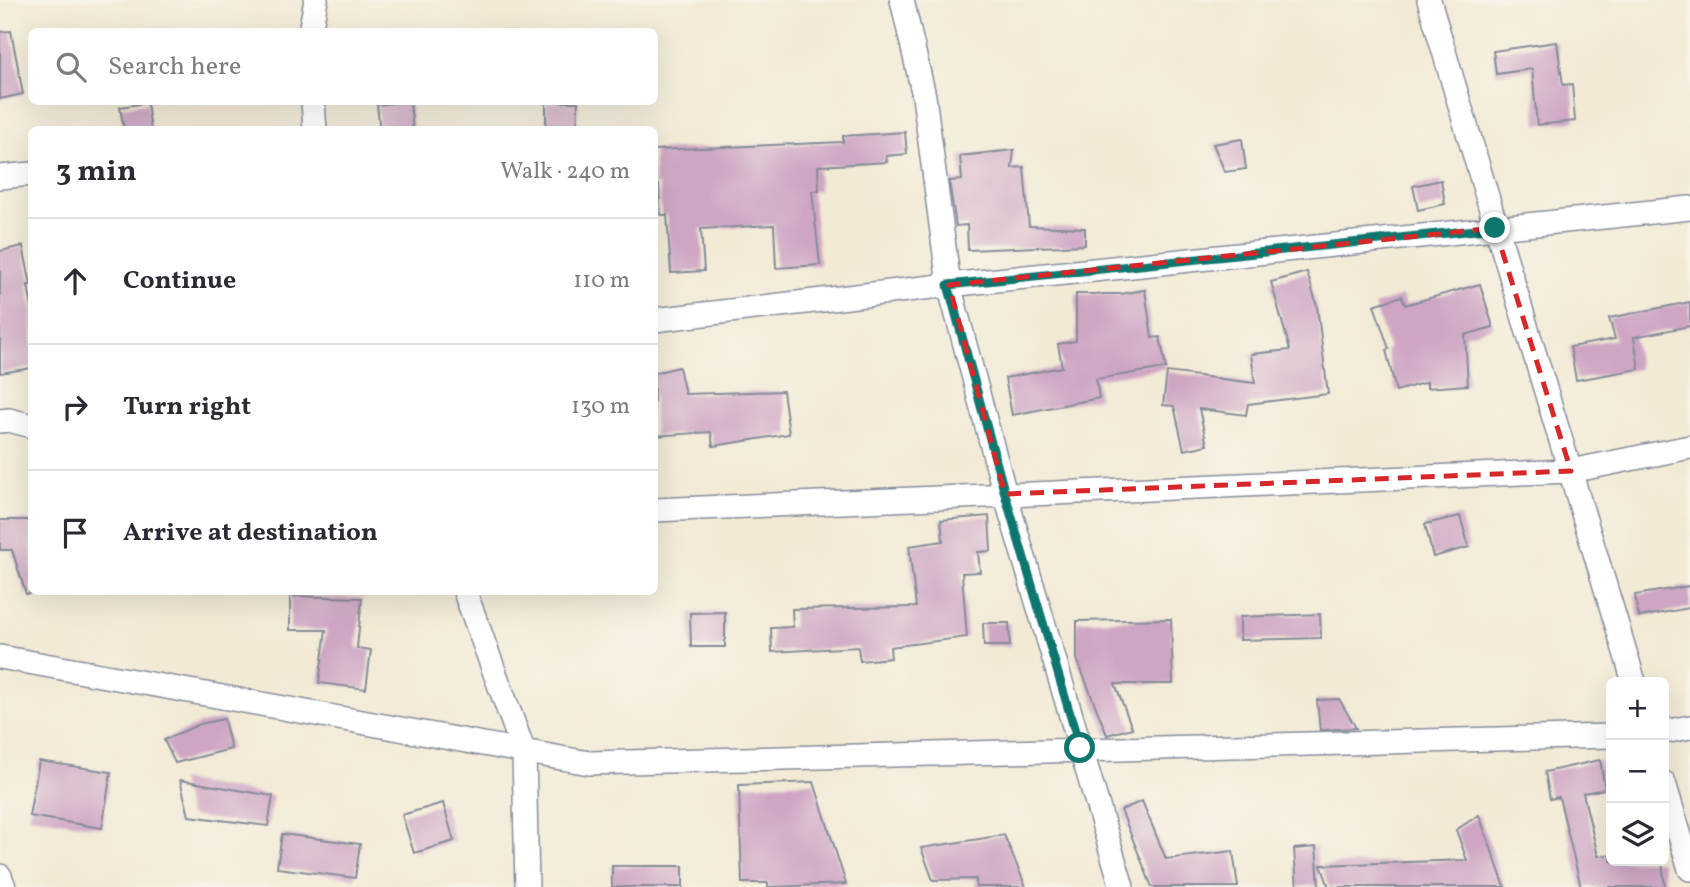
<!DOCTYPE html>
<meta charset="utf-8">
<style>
:root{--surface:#fff;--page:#f2f2f3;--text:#2b2b33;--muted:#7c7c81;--line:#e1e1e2}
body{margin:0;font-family:Vollkorn,serif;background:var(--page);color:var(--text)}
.controls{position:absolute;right:21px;bottom:21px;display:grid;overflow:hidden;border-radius:10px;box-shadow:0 7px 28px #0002}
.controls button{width:63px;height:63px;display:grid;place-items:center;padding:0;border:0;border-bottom:2px solid var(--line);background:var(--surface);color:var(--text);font:35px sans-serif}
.stop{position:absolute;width:21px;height:21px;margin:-16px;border:5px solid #0f766e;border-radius:50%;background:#fff}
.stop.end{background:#0f766e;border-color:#fff;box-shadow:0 2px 7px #0008}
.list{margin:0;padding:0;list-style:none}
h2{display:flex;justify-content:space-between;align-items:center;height:91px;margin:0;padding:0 28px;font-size:30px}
h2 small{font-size:23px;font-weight:400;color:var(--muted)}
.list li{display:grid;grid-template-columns:46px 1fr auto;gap:21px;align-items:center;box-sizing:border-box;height:126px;padding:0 28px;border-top:2px solid var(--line)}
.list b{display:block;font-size:26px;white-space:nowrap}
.list em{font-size:23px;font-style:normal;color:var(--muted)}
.icon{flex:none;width:38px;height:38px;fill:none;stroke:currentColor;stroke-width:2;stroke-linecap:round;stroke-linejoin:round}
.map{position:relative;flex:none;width:1690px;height:887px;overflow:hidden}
.search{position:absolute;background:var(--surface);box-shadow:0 7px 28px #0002;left:28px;top:28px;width:630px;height:77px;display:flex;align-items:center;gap:18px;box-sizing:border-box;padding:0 24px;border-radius:10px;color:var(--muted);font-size:26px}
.panel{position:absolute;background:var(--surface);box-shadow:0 7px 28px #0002;left:28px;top:126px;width:630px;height:469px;border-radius:10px}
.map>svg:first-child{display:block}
.building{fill:#cea6c4}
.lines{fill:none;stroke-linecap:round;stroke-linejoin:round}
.street-casing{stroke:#868c9a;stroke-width:26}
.street{stroke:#fff;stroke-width:23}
.route{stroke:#0f766e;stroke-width:9}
.marked{fill:none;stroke:#d62828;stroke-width:5;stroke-dasharray:14 9;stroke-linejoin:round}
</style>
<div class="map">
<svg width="1690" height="887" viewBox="0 0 1690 887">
<rect width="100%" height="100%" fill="#f7f3e8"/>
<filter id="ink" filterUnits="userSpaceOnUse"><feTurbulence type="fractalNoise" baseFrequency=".0143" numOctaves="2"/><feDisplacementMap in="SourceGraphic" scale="14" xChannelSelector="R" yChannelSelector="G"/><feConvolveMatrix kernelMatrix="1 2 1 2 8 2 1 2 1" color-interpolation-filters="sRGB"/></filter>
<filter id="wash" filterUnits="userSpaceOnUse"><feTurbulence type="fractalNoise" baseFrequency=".00686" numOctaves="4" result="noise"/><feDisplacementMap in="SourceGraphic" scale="28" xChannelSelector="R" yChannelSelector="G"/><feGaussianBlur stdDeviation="1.57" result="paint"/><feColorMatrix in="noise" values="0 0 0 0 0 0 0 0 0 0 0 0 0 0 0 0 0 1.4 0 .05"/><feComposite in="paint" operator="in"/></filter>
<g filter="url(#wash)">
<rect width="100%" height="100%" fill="#f2ead5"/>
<g id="blocks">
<path class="building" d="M 11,31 L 23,94 L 0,99 L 0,32 Z
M 1557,42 L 1563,85 L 1572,84 L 1575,121 L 1537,125 L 1532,69 L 1496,74 L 1493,51 Z
M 400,102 L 410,102 L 413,130 L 380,130 L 377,105 Z
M 546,102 L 578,102 L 577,130 L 546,130 Z
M 147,103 L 151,130 L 124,130 L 120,107 Z
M 905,132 L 907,154 L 886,156 L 887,162 L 818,166 L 819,191 L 812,191 L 820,265 L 776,268 L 774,225 L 701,229 L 704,271 L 671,273 L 667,215 L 661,215 L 659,185 L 654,185 L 654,150 L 843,142 L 843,136 Z
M 1242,139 L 1246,169 L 1225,172 L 1213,144 Z
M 1014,150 L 1012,168 L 1024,167 L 1029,226 L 1085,228 L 1085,245 L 968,250 L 967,225 L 956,226 L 949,181 L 962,180 L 960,156 Z
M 1441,180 L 1445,204 L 1418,210 L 1413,186 Z
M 23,246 L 31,285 L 28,285 L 32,308 L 32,368 L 0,373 L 0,251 Z
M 1307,272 L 1317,306 L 1328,394 L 1248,404 L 1246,415 L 1199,409 L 1207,445 L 1184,450 L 1174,406 L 1163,405 L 1167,372 L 1255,383 L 1251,354 L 1290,350 L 1271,282 Z
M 1480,284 L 1493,327 L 1465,335 L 1468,385 L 1427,388 L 1427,382 L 1396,391 L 1386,350 L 1389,349 L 1374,305 L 1402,296 L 1405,305 Z
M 1145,290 L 1152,338 L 1160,337 L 1166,368 L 1096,379 L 1099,398 L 1012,415 L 1005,378 L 1062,367 L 1058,344 L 1076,341 L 1076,294 L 1120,294 Z
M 1690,302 L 1690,326 L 1634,337 L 1639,369 L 1576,380 L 1570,347 L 1615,339 L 1609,318 Z
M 679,367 L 685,394 L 783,391 L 789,434 L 713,446 L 711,432 L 654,436 L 654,373 Z
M 989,516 L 991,551 L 978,552 L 980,572 L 962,573 L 967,637 L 890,647 L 891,658 L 860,661 L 858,647 L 772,652 L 771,628 L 793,627 L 792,609 L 916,607 L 909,546 L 943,541 L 941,520 Z
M 1460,516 L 1469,547 L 1433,557 L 1425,524 Z
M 0,520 L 32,520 L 32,593 L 26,594 L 12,550 L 0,550 Z
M 1690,586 L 1690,608 L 1639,617 L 1635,595 Z
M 290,596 L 362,598 L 357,648 L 371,650 L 366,689 L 319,683 L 326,630 L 290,630 Z
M 725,612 L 725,647 L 691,647 L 690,613 Z
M 1320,614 L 1321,638 L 1240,640 L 1240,617 Z
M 1171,619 L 1173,684 L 1115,684 L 1132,728 L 1107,735 L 1077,659 L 1077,621 Z
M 983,623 L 1009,623 L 1010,646 L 984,646 Z
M 1339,699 L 1356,728 L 1320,730 L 1317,700 Z
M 224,719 L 231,749 L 175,763 L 164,740 L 200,724 Z
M 1600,760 L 1605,789 L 1583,793 L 1598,856 L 1611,855 L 1611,861 L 1662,861 L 1665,887 L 1581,887 L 1559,797 L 1550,799 L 1545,772 Z
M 39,761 L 111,772 L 102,828 L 29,816 Z
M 180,780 L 273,796 L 268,826 L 189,816 Z
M 814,782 L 846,884 L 768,887 L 768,883 L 742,883 L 739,785 Z
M 1142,801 L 1166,859 L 1233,851 L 1238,887 L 1152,887 L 1121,810 Z
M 443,803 L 454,841 L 414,853 L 402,815 Z
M 1479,815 L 1505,887 L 1329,887 L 1321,865 L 1467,860 L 1456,830 Z
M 282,834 L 360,844 L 355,878 L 277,868 Z
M 1004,835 L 1026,887 L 976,887 L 976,879 L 933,880 L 921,848 Z
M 1316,847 L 1319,885 L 1297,887 L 1294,849 Z
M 612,866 L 683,866 L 683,887 L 612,887 Z"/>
</g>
</g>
<g filter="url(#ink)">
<use href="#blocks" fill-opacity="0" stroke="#868c9a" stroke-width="2"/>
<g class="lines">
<defs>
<path id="street" d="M 902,0 L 924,96 L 949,285 L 1005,494 L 1122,887
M 1429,0 C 1495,228 1566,455 1634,682
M 310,32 L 316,0
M 313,102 L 315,130
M 0,177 L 32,174
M 654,320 L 949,285 L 1690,208
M 0,421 L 9,420 L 32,426
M 654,510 L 1571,471 L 1690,447
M 465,592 L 524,752 L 527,887
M 0,657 L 589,763 L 1611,736
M 1664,732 L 1690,727
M 1664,783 L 1690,869
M 0,876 L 4,887"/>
</defs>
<use href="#street" class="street-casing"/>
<use href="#street" class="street"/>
</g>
</g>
<g class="lines" filter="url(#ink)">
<path class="route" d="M 1080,748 L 1005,494 L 948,285 L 1495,228"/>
</g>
<path class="marked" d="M 1495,228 L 1571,471 L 1005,494 L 949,285 Z"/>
</svg>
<div class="controls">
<button>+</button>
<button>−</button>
<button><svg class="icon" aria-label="layers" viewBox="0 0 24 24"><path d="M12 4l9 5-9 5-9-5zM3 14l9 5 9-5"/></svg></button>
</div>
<div class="stop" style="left:1080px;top:748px"></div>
<div class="stop end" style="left:1495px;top:228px"></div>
<div class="search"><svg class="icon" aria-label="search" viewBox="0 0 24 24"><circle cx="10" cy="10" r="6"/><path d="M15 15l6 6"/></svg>Search here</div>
<section class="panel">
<h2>3 min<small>Walk · 240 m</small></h2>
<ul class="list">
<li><svg class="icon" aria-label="ahead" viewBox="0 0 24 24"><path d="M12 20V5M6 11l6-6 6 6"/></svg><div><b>Continue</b></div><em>110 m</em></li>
<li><svg class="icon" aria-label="right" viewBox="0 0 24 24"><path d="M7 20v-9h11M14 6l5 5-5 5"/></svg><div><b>Turn right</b></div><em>130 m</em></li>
<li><svg class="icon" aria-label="arrive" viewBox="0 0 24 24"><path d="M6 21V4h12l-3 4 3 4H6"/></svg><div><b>Arrive at destination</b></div></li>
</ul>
</section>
</div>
